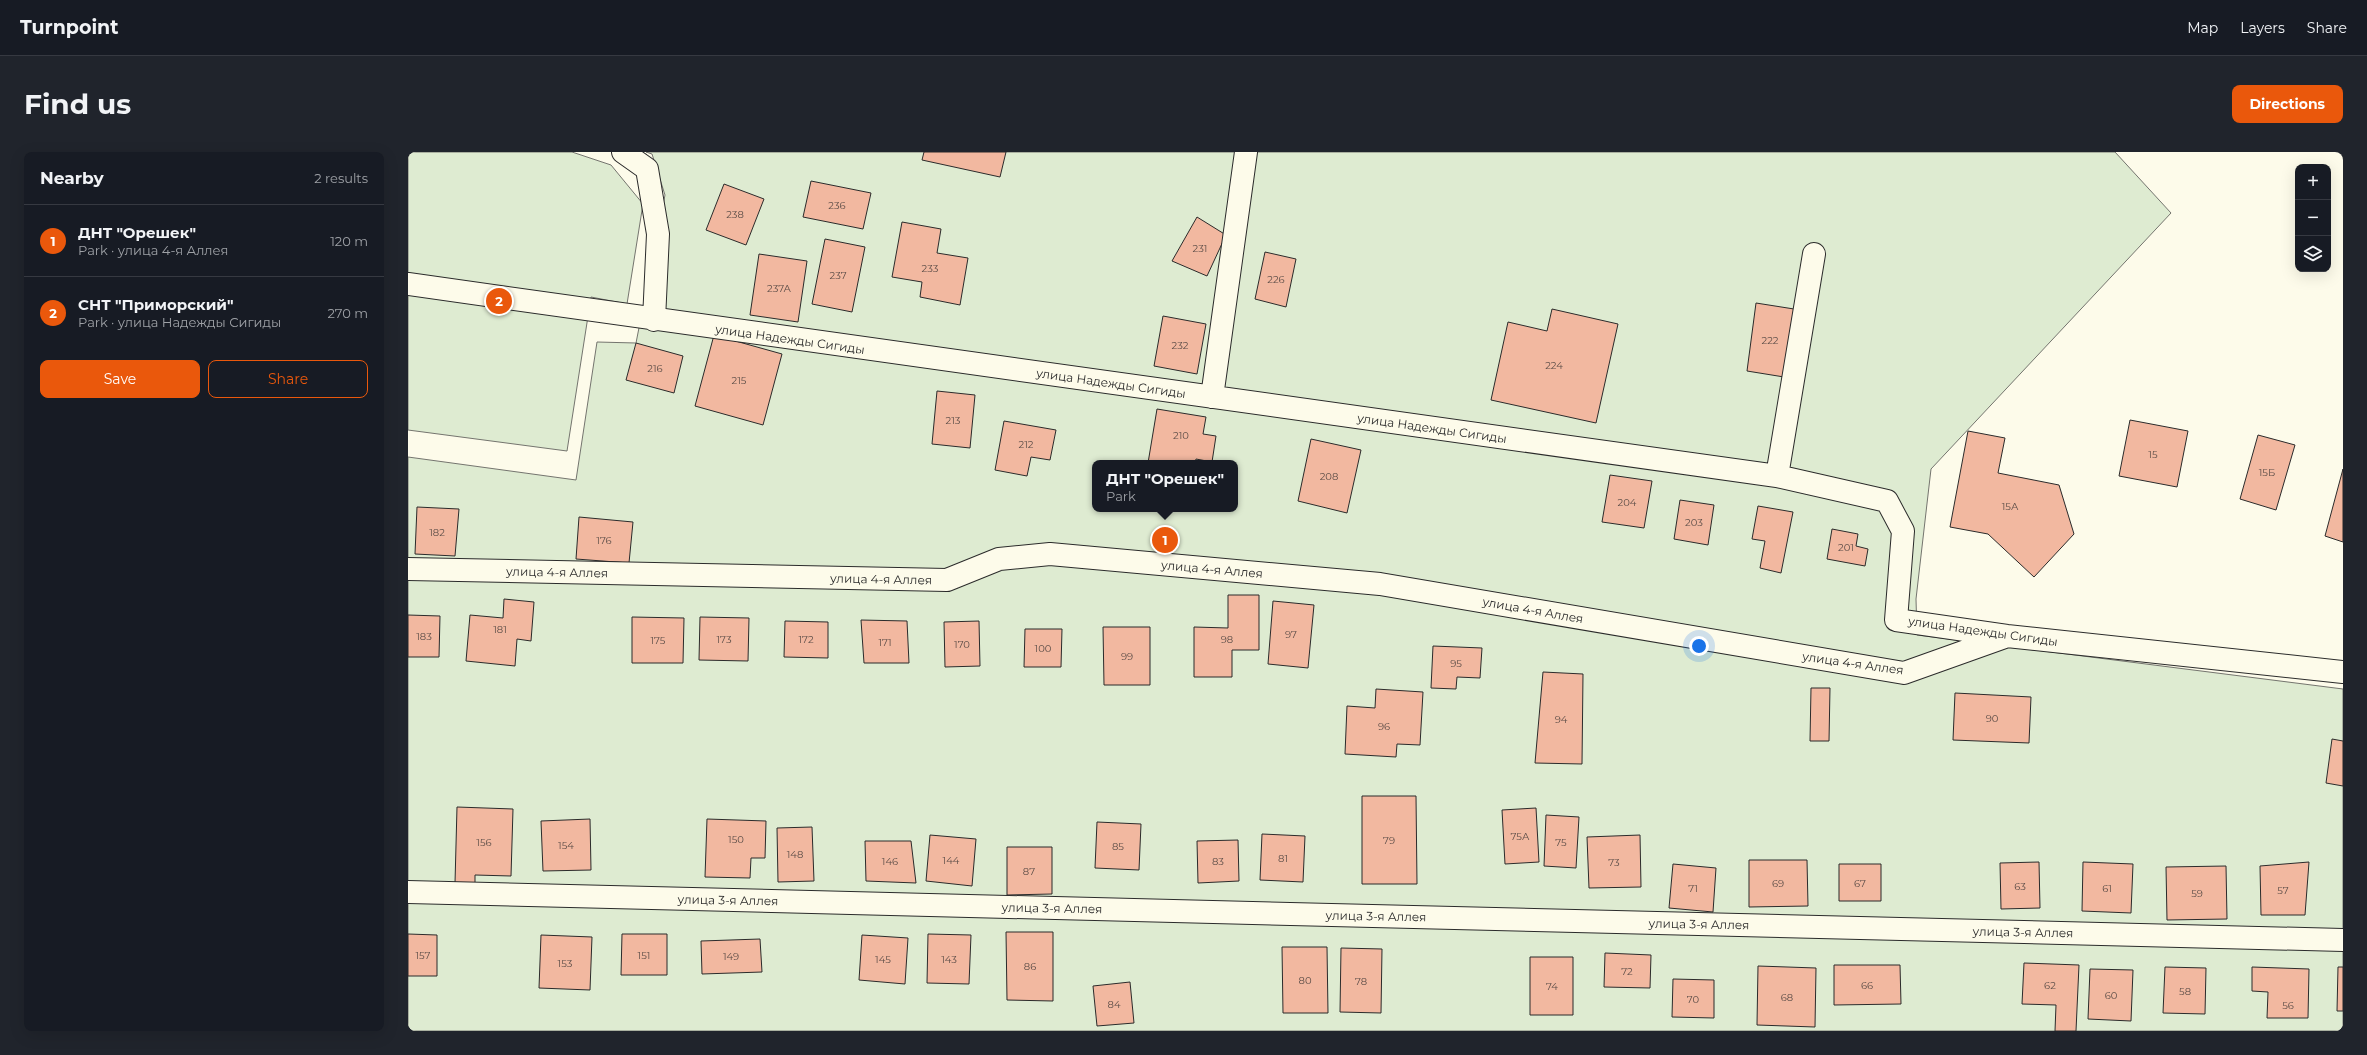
<!DOCTYPE html>
<meta charset="utf-8">
<style>
:root{--surface:#171b24;--page:#20242c;--text:#f1f3f6;--muted:#9ea1a6;--line:#363941;--accent:#ea580c}
body{margin:0;font-family:Montserrat,sans-serif;background:var(--page);color:var(--text)}
.controls{position:absolute;right:12px;top:12px;display:grid;overflow:hidden;border-radius:8px;box-shadow:0 4px 16px #0002}
.controls button{width:36px;height:36px;display:grid;place-items:center;padding:0;border:0;border-bottom:1px solid var(--line);background:var(--surface);color:var(--text);font:20px sans-serif}
.you{position:absolute;left:1291px;top:494px;width:14px;height:14px;margin:-10px;border:3px solid #fff;border-radius:50%;background:#1a73e8;box-shadow:0 0 0 6px #1a73e833}
.badge{display:grid;place-items:center;width:26px;height:26px;border-radius:50%;background:var(--accent);color:#fff;font-size:13px;font-weight:700}
.pin{position:absolute;translate:-50% -50%;border:2px solid #fff;box-shadow:0 1px 4px #0006}
.popup{position:absolute;left:684px;top:308px;width:146px;height:52px;box-sizing:border-box;display:grid;place-content:center;border-radius:8px;background:var(--surface);filter:drop-shadow(0 1px 3px #0005);font-size:13px;white-space:nowrap;color:var(--muted)}
.popup b{font-size:15px;color:var(--text)}
.popup::after{content:'';position:absolute;left:50%;top:100%;margin-left:-8px;border:8px solid transparent;border-top-color:var(--surface)}
.list{margin:0;padding:0;list-style:none}
h2{display:flex;justify-content:space-between;align-items:center;height:52px;margin:0;padding:0 16px;font-size:17px}
h2 small{font-size:13px;font-weight:400;color:var(--muted)}
.list li{display:grid;grid-template-columns:26px 1fr auto;gap:12px;align-items:center;box-sizing:border-box;height:72px;padding:0 16px;border-top:1px solid var(--line)}
.list b{display:block;font-size:15px;white-space:nowrap}
.list p{margin:0;font-size:13px;white-space:nowrap;color:var(--muted)}
.list em{font-size:13px;font-style:normal;color:var(--muted)}
.actions{display:flex;gap:8px;padding:12px 16px}
.actions a{flex:1;padding:9px 0;border:1px solid var(--accent);border-radius:8px;text-align:center;font-size:14px;color:var(--accent)}
.actions .main{background:var(--accent);color:#fff}
.icon{flex:none;width:22px;height:22px;fill:none;stroke:currentColor;stroke-width:2;stroke-linecap:round;stroke-linejoin:round}
.map{position:relative;flex:none;width:1935px;height:879px;overflow:hidden;border-radius:8px}
header{display:flex;align-items:center;gap:24px;box-sizing:border-box;height:56px;padding:0 20px;background:var(--surface);border-bottom:1px solid var(--line)}
header strong{font-size:19px}
nav{display:flex;gap:22px;margin-inline-start:auto;font-size:14px}
.intro{display:flex;align-items:center;justify-content:space-between;box-sizing:border-box;height:96px;padding:0 24px}
h1{margin:0;font-size:28px}
.button{padding:10px 18px;border-radius:8px;background:var(--accent);color:#fff;font-size:14px;font-weight:700}
main{display:flex;gap:24px;padding:0 24px}
aside{flex:1;background:var(--surface);border-radius:8px;box-shadow:0 4px 16px #0002}
.map>svg:first-child{display:block}
.green{fill:#deebd1;stroke:#74746e;fill-rule:evenodd}
.building{fill:#f2b8a0;stroke:#2b2b2b}
.lines{fill:none;stroke-linecap:round;stroke-linejoin:round}
.minor-casing{stroke:#2b2b2b;stroke-width:24}
.minor{stroke:#fdfbea;stroke-width:22}
.labels{text-anchor:middle;dominant-baseline:central;stroke-width:3;stroke-linejoin:round;paint-order:stroke}
.number-label{font-size:10px;fill:#5d4e48}
.street-label{font-size:12px;fill:#2b2b2b;stroke:#fdfbea}
</style>
<header>
<strong>Turnpoint</strong>
<nav><a>Map</a><a>Layers</a><a>Share</a></nav>
</header>
<div class="intro"><h1>Find us</h1><a class="button">Directions</a></div>
<main>
<aside>
<h2>Nearby<small>2 results</small></h2>
<ul class="list">
<li><span class="badge">1</span><div><b>ДНТ &quot;Орешек&quot;</b><p>Park · улица 4-я Аллея</p></div><em>120 m</em></li>
<li><span class="badge">2</span><div><b>СНТ &quot;Приморский&quot;</b><p>Park · улица Надежды Сигиды</p></div><em>270 m</em></li>
</ul>
<div class="actions"><a class="main">Save</a><a>Share</a></div>
</aside>
<div class="map">
<svg width="1935" height="879" viewBox="0 0 1935 879">
<rect width="100%" height="100%" fill="#fdfbea"/>
<path class="green" d="M 0,0 L 164,0 L 203,13 L 235,52 L 219,152 L 183,145 L 159,299 L 0,278 Z
M 238,0 L 1707,0 L 1763,61 L 1523,317 L 1508,447 L 1509,483 L 1935,537 L 1935,879 L 0,879 L 0,305 L 168,328 L 189,190 L 228,191 L 257,43 L 244,2 ZM 687,311 L 827,311 L 827,357 L 687,357 Z"/>
<path class="building" d="M 516,0 L 598,0 L 592,25 L 514,8 Z
M 403,29 L 463,41 L 455,77 L 395,65 Z
M 316,32 L 356,47 L 338,93 L 298,78 Z
M 789,65 L 818,83 L 799,124 L 764,109 Z
M 494,70 L 533,77 L 529,101 L 560,106 L 552,153 L 512,145 L 514,130 L 484,125 Z
M 417,87 L 457,95 L 444,160 L 404,152 Z
M 857,100 L 888,107 L 878,155 L 847,147 Z
M 351,102 L 399,109 L 390,170 L 342,163 Z
M 1348,151 L 1386,157 L 1376,225 L 1339,219 Z
M 1144,157 L 1210,172 L 1188,271 L 1083,248 L 1100,170 L 1139,179 Z
M 755,164 L 798,172 L 789,222 L 746,214 Z
M 306,183 L 374,202 L 355,273 L 287,254 Z
M 228,191 L 275,204 L 266,241 L 218,228 Z
M 529,239 L 567,243 L 562,296 L 524,292 Z
M 749,257 L 798,265 L 795,282 L 808,284 L 804,310 L 788,307 L 787,311 L 740,311 Z
M 1722,268 L 1780,279 L 1769,335 L 1711,324 Z
M 596,269 L 648,278 L 642,308 L 623,305 L 619,324 L 587,318 Z
M 1560,279 L 1597,286 L 1590,321 L 1651,333 L 1666,382 L 1626,425 L 1580,382 L 1542,375 Z
M 1850,283 L 1887,293 L 1868,358 L 1832,347 Z
M 903,287 L 953,298 L 939,361 L 890,349 Z
M 1935,317 L 1935,390 L 1917,384 Z
M 1202,323 L 1244,329 L 1236,376 L 1194,370 Z
M 1272,348 L 1306,353 L 1300,393 L 1266,387 Z
M 1350,354 L 1385,360 L 1373,421 L 1352,416 L 1357,389 L 1344,387 Z
M 9,355 L 51,357 L 47,404 L 7,402 Z
M 171,365 L 225,370 L 221,411 L 168,407 Z
M 1424,377 L 1450,382 L 1448,394 L 1460,397 L 1457,414 L 1419,407 Z
M 820,443 L 851,443 L 851,498 L 824,498 L 824,525 L 786,525 L 786,475 L 820,476 Z
M 96,447 L 126,450 L 123,489 L 109,487 L 107,514 L 58,509 L 62,463 L 95,466 Z
M 865,449 L 906,453 L 900,516 L 860,512 Z
M 0,463 L 32,464 L 31,505 L 0,505 Z
M 224,465 L 276,466 L 275,511 L 224,511 Z
M 292,465 L 341,466 L 340,509 L 291,508 Z
M 453,468 L 499,469 L 501,511 L 456,511 Z
M 377,469 L 420,470 L 420,506 L 376,505 Z
M 571,469 L 572,514 L 537,515 L 536,470 Z
M 695,475 L 742,475 L 742,533 L 696,533 Z
M 617,477 L 654,477 L 653,515 L 616,515 Z
M 1025,494 L 1074,496 L 1072,526 L 1049,525 L 1048,537 L 1023,536 Z
M 1135,520 L 1175,522 L 1174,612 L 1127,611 Z
M 1403,536 L 1422,536 L 1421,589 L 1402,589 Z
M 968,537 L 1015,540 L 1012,593 L 989,592 L 988,605 L 937,602 L 939,554 L 967,556 Z
M 1547,541 L 1623,545 L 1621,591 L 1545,588 Z
M 1924,587 L 1935,589 L 1935,634 L 1918,631 Z
M 954,644 L 1008,644 L 1009,732 L 954,732 Z
M 49,655 L 105,657 L 103,724 L 67,723 L 67,731 L 47,731 Z
M 1128,656 L 1131,710 L 1097,712 L 1094,658 Z
M 1138,663 L 1171,665 L 1168,716 L 1136,714 Z
M 182,667 L 183,718 L 135,719 L 133,669 Z
M 299,667 L 358,669 L 357,706 L 343,706 L 342,726 L 297,725 Z
M 689,670 L 733,672 L 731,718 L 687,716 Z
M 404,675 L 406,729 L 370,730 L 369,676 Z
M 854,682 L 897,684 L 895,730 L 852,728 Z
M 522,683 L 568,687 L 564,734 L 518,729 Z
M 1232,683 L 1233,735 L 1181,736 L 1179,685 Z
M 830,688 L 831,729 L 790,731 L 789,689 Z
M 457,689 L 503,689 L 508,731 L 458,729 Z
M 599,695 L 644,695 L 644,742 L 599,743 Z
M 1341,708 L 1399,708 L 1400,754 L 1341,755 Z
M 1631,710 L 1632,756 L 1593,757 L 1592,711 Z
M 1675,710 L 1725,712 L 1723,761 L 1674,759 Z
M 1901,710 L 1897,763 L 1853,763 L 1852,714 Z
M 1265,712 L 1308,716 L 1305,760 L 1261,756 Z
M 1431,712 L 1473,712 L 1473,749 L 1431,749 Z
M 1818,714 L 1819,767 L 1759,768 L 1758,715 Z
M 598,780 L 645,780 L 645,849 L 599,848 Z
M 0,782 L 29,783 L 29,824 L 0,824 Z
M 214,782 L 259,782 L 259,823 L 213,823 Z
M 520,782 L 563,783 L 561,832 L 519,831 Z
M 133,783 L 184,785 L 182,838 L 131,836 Z
M 454,783 L 500,786 L 497,832 L 451,828 Z
M 352,787 L 354,820 L 294,822 L 293,789 Z
M 874,795 L 919,795 L 920,861 L 875,861 Z
M 933,796 L 974,797 L 973,861 L 932,860 Z
M 1197,801 L 1243,803 L 1242,836 L 1196,835 Z
M 1122,805 L 1165,805 L 1165,863 L 1122,863 Z
M 1616,811 L 1671,813 L 1668,879 L 1647,879 L 1648,853 L 1614,852 Z
M 1426,813 L 1492,813 L 1493,852 L 1426,853 Z
M 1350,814 L 1408,816 L 1407,875 L 1349,873 Z
M 1757,815 L 1798,816 L 1797,862 L 1755,861 Z
M 1844,815 L 1901,817 L 1900,866 L 1859,866 L 1860,840 L 1844,839 Z
M 1930,815 L 1935,815 L 1935,859 L 1929,859 Z
M 1682,817 L 1725,818 L 1723,869 L 1680,867 Z
M 1265,827 L 1306,828 L 1306,866 L 1264,865 Z
M 722,830 L 726,871 L 689,874 L 685,834 Z"/>
<g class="lines">
<defs>
<path id="minor" d="M 215,0 L 239,17 L 250,82 L 246,168
M 0,132 L 1369,324 L 1479,349 L 1495,379 L 1488,468 L 1599,484 L 1935,520
M 804,245 L 838,0
M 1369,324 L 1406,102
M 0,417 L 539,428 L 591,407 L 642,402 L 972,432 L 1496,521 L 1597,485
M 0,740 L 1935,788"/>
</defs>
<use href="#minor" class="minor-casing"/>
<use href="#minor" class="minor"/>
</g>
<g class="labels">
<g class="number-label">
<text x="429" y="53">236</text>
<text x="327" y="62">238</text>
<text x="792" y="96">231</text>
<text x="522" y="116">233</text>
<text x="430" y="123">237</text>
<text x="868" y="127">226</text>
<text x="371" y="136">237А</text>
<text x="1362" y="188">222</text>
<text x="772" y="193">232</text>
<text x="1146" y="213">224</text>
<text x="247" y="216">216</text>
<text x="331" y="228">215</text>
<text x="545" y="268">213</text>
<text x="773" y="283">210</text>
<text x="618" y="292">212</text>
<text x="1745" y="302">15</text>
<text x="1859" y="320">15Б</text>
<text x="921" y="324">208</text>
<text x="1219" y="350">204</text>
<text x="1602" y="354">15А</text>
<text x="1286" y="370">203</text>
<text x="29" y="380">182</text>
<text x="196" y="388">176</text>
<text x="1438" y="395">201</text>
<text x="92" y="477">181</text>
<text x="883" y="482">97</text>
<text x="16" y="484">183</text>
<text x="316" y="487">173</text>
<text x="398" y="487">172</text>
<text x="819" y="487">98</text>
<text x="250" y="488">175</text>
<text x="477" y="490">171</text>
<text x="554" y="492">170</text>
<text x="635" y="496">100</text>
<text x="719" y="504">99</text>
<text x="1048" y="511">95</text>
<text x="1584" y="566">90</text>
<text x="1153" y="567">94</text>
<text x="976" y="574">96</text>
<text x="1112" y="684">75А</text>
<text x="328" y="687">150</text>
<text x="981" y="688">79</text>
<text x="76" y="690">156</text>
<text x="1153" y="690">75</text>
<text x="158" y="693">154</text>
<text x="710" y="694">85</text>
<text x="387" y="702">148</text>
<text x="875" y="706">81</text>
<text x="543" y="708">144</text>
<text x="482" y="709">146</text>
<text x="810" y="709">83</text>
<text x="1206" y="710">73</text>
<text x="621" y="719">87</text>
<text x="1370" y="731">69</text>
<text x="1452" y="731">67</text>
<text x="1612" y="734">63</text>
<text x="1285" y="736">71</text>
<text x="1699" y="736">61</text>
<text x="1875" y="738">57</text>
<text x="1789" y="741">59</text>
<text x="15" y="803">157</text>
<text x="236" y="803">151</text>
<text x="323" y="804">149</text>
<text x="475" y="807">145</text>
<text x="541" y="807">143</text>
<text x="157" y="811">153</text>
<text x="622" y="814">86</text>
<text x="1219" y="819">72</text>
<text x="897" y="828">80</text>
<text x="953" y="829">78</text>
<text x="1459" y="833">66</text>
<text x="1642" y="833">62</text>
<text x="1144" y="834">74</text>
<text x="1777" y="839">58</text>
<text x="1703" y="843">60</text>
<text x="1379" y="845">68</text>
<text x="1285" y="847">70</text>
<text x="706" y="852">84</text>
<text x="1880" y="853">56</text>
</g>
<g class="street-label">
<text transform="translate(382 187) rotate(8)">улица Надежды Сигиды</text>
<text transform="translate(703 231) rotate(8)">улица Надежды Сигиды</text>
<text transform="translate(1024 276) rotate(8)">улица Надежды Сигиды</text>
<text transform="translate(804 417) rotate(5)">улица 4-я Аллея</text>
<text transform="translate(149 420) rotate(1)">улица 4-я Аллея</text>
<text transform="translate(473 427) rotate(1)">улица 4-я Аллея</text>
<text transform="translate(1125 458) rotate(10)">улица 4-я Аллея</text>
<text transform="translate(1575 479) rotate(8)">улица Надежды Сигиды</text>
<text transform="translate(1445 511) rotate(8)">улица 4-я Аллея</text>
<text transform="translate(320 748) rotate(1)">улица 3-я Аллея</text>
<text transform="translate(644 756) rotate(1)">улица 3-я Аллея</text>
<text transform="translate(968 764) rotate(1)">улица 3-я Аллея</text>
<text transform="translate(1291 772) rotate(1)">улица 3-я Аллея</text>
<text transform="translate(1615 780) rotate(1)">улица 3-я Аллея</text>
</g>
</g>
</svg>
<div class="controls">
<button>+</button>
<button>−</button>
<button><svg class="icon" aria-label="layers" viewBox="0 0 24 24"><path d="M12 4l9 5-9 5-9-5zM3 14l9 5 9-5"/></svg></button>
</div>
<div class="you"></div>
<div class="pin badge" style="left:757px;top:388px">1</div>
<div class="popup"><b>ДНТ &quot;Орешек&quot;</b>Park</div>
<div class="pin badge" style="left:91px;top:149px">2</div>
</div>
</main>
